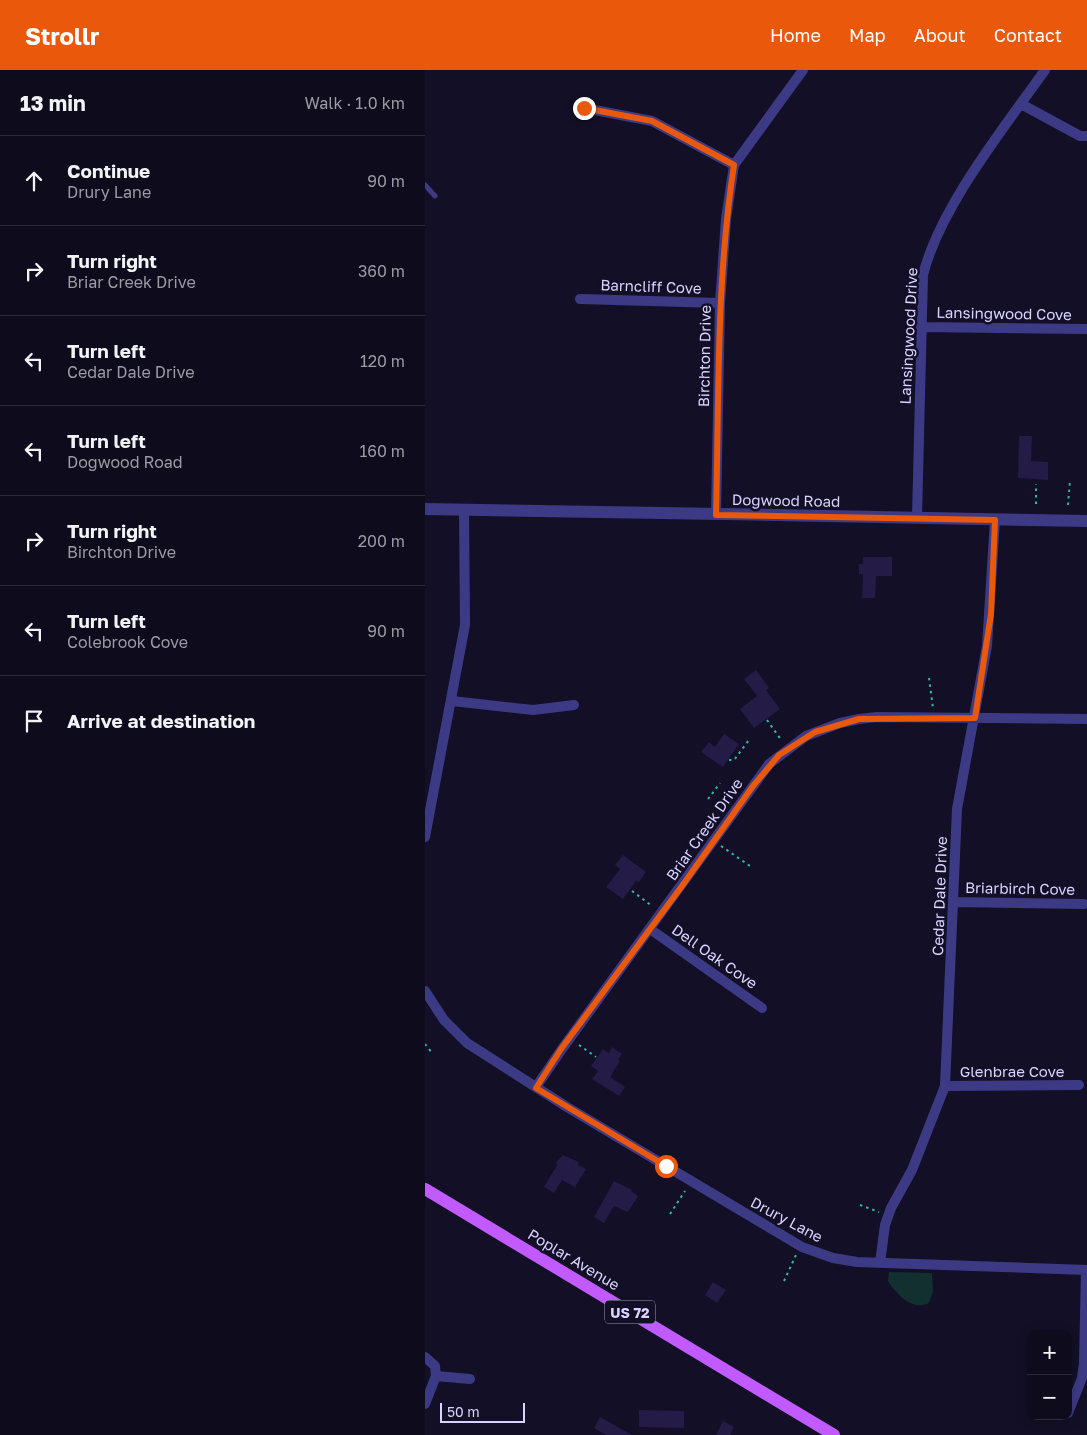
<!DOCTYPE html>
<meta charset="utf-8">
<style>
:root{--surface:#0e0b1c;--page:#171425;--text:#f1f3f6;--muted:#9b9ba3;--line:#2e2b3b;--accent:#ea580c}
body{margin:0;font-family:"Golos Text",sans-serif;background:var(--page);color:var(--text)}
.controls{position:absolute;right:15px;bottom:15px;display:grid;overflow:hidden;border-radius:10px;box-shadow:0 2px 12px #0003}
.controls button{width:45px;height:45px;display:grid;place-items:center;padding:0;border:0;border-bottom:1px solid var(--line);background:var(--surface);color:var(--text);font:25px sans-serif}
.scale{position:absolute;left:15px;bottom:12px;width:85px;box-sizing:border-box;padding-left:5px;border:2px solid #d9d4ff;border-top:0;font-size:14px;line-height:18px;white-space:nowrap;color:#d9d4ff;-webkit-text-stroke:4px #130f26;paint-order:stroke}
.stop{position:absolute;width:15px;height:15px;margin:-11px;border:4px solid #ea580c;border-radius:50%;background:#fff}
.stop.end{background:#ea580c;border-color:#fff;box-shadow:0 1px 5px #0008}
.list{margin:0;padding:0;list-style:none}
h2{display:flex;justify-content:space-between;align-items:center;height:65px;margin:0;padding:0 20px;font-size:21px}
h2 small{font-size:16px;font-weight:400;color:var(--muted)}
.list li{display:grid;grid-template-columns:32px 1fr auto;gap:15px;align-items:center;box-sizing:border-box;height:90px;padding:0 20px;border-top:1px solid var(--line)}
.list b{display:block;font-size:19px;white-space:nowrap}
.list p{margin:0;font-size:16px;white-space:nowrap;color:var(--muted)}
.list em{font-size:16px;font-style:normal;color:var(--muted)}
.icon{flex:none;width:28px;height:28px;fill:none;stroke:currentColor;stroke-width:2;stroke-linecap:round;stroke-linejoin:round}
.map{position:relative;flex:none;width:662px;height:1365px;overflow:hidden}
header{display:flex;align-items:center;gap:30px;box-sizing:border-box;height:70px;padding:0 25px;background:var(--accent);color:#fff}
header strong{font-size:24px}
nav{display:flex;gap:28px;margin-inline-start:auto;font-size:18px}
main{display:flex}
aside{flex:1;background:var(--surface)}
.map>svg:first-child{display:block}
.green{fill:#12302f}
.building{fill:#241b47}
.lines{fill:none;stroke-linecap:round;stroke-linejoin:round}
.path{stroke:#2fb8b0;stroke-width:2;stroke-dasharray:2.5 4;stroke-linecap:butt}
.service{stroke:#3d3a85;stroke-width:5}
.minor{stroke:#3d3a85;stroke-width:10}
.tertiary{stroke:#3d3a85;stroke-width:12}
.primary{stroke:#c25bff;stroke-width:12}
.route{stroke:#ea580c;stroke-width:6}
.labels{text-anchor:middle;dominant-baseline:central;stroke-width:5;stroke-linejoin:round;paint-order:stroke}
.shield{fill:#130f26;stroke:#9e99be;stroke-width:1}
.shield-label{font-size:14px;font-weight:bold;fill:#d9d4ff}
.street-label{font-size:15px;fill:#d9d4ff;stroke:#130f26}
</style>
<header>
<strong>Strollr</strong>
<nav><a>Home</a><a>Map</a><a>About</a><a>Contact</a></nav>
</header>
<main>
<aside>
<h2>13 min<small>Walk · 1.0 km</small></h2>
<ul class="list">
<li><svg class="icon" aria-label="ahead" viewBox="0 0 24 24"><path d="M12 20V5M6 11l6-6 6 6"/></svg><div><b>Continue</b><p>Drury Lane</p></div><em>90 m</em></li>
<li><svg class="icon" aria-label="right" viewBox="0 0 24 24"><path d="M7 20v-9h11M14 6l5 5-5 5"/></svg><div><b>Turn right</b><p>Briar Creek Drive</p></div><em>360 m</em></li>
<li><svg class="icon" aria-label="left" viewBox="0 0 24 24"><path d="M17 20v-9H6M10 6l-5 5 5 5"/></svg><div><b>Turn left</b><p>Cedar Dale Drive</p></div><em>120 m</em></li>
<li><svg class="icon" aria-label="left" viewBox="0 0 24 24"><path d="M17 20v-9H6M10 6l-5 5 5 5"/></svg><div><b>Turn left</b><p>Dogwood Road</p></div><em>160 m</em></li>
<li><svg class="icon" aria-label="right" viewBox="0 0 24 24"><path d="M7 20v-9h11M14 6l5 5-5 5"/></svg><div><b>Turn right</b><p>Birchton Drive</p></div><em>200 m</em></li>
<li><svg class="icon" aria-label="left" viewBox="0 0 24 24"><path d="M17 20v-9H6M10 6l-5 5 5 5"/></svg><div><b>Turn left</b><p>Colebrook Cove</p></div><em>90 m</em></li>
<li><svg class="icon" aria-label="arrive" viewBox="0 0 24 24"><path d="M6 21V4h12l-3 4 3 4H6"/></svg><div><b>Arrive at destination</b></div></li>
</ul>
</aside>
<div class="map">
<svg width="662" height="1365" viewBox="0 0 662 1365">
<rect width="100%" height="100%" fill="#130f26"/>
<path class="green" d="M 464,1202 L 507,1203 L 508,1221 L 504,1233 C 488,1242 471,1224 463,1211 Z"/>
<path class="building" d="M 594,366 L 607,366 L 606,391 L 623,392 L 623,410 L 593,408 Z
M 438,487 L 467,487 L 467,506 L 451,506 L 450,528 L 437,528 L 438,504 L 434,504 L 434,494 L 438,494 Z
M 331,600 L 344,618 L 341,620 L 355,639 L 329,658 L 315,639 L 332,626 L 319,609 Z
M 299,664 L 314,674 L 298,697 L 276,682 L 284,672 L 290,677 Z
M 198,785 L 221,802 L 214,812 L 211,811 L 198,829 L 181,817 L 195,799 L 190,795 Z
M 187,977 L 197,984 L 193,990 L 195,991 L 185,1007 L 200,1017 L 194,1026 L 167,1009 L 173,1001 L 166,996 L 178,979 L 184,983 Z
M 138,1085 L 154,1092 L 153,1095 L 161,1099 L 150,1117 L 137,1110 L 129,1123 L 119,1117 L 132,1095 L 131,1092 Z
M 189,1111 L 207,1120 L 206,1121 L 213,1126 L 203,1142 L 189,1136 L 179,1153 L 169,1147 Z
M 288,1212 L 301,1220 L 292,1233 L 280,1225 Z
M 214,1340 L 259,1341 L 259,1358 L 214,1357 Z
M 175,1347 L 207,1365 L 181,1365 L 169,1358 Z
M 298,1351 L 309,1357 L 305,1365 L 291,1365 Z"/>
<g class="lines">
<path class="path" d="M 611,434 L 611,414
M 643,435 L 645,410
M 504,608 L 508,638
M 342,650 L 357,671
M 304,690 L 309,690 L 324,670
M 283,729 L 295,713
M 296,776 L 325,796
M 207,821 L 227,836
M 0,974 L 8,984
M 154,975 L 171,987
M 435,1135 L 454,1142
M 245,1144 L 260,1121
M 359,1211 L 371,1185"/>
<path class="service" d="M 0,115 L 10,126"/>
<path class="minor" d="M 596,34 L 655,66 L 662,66
M 159,38 L 227,51 L 309,95
M 155,229 L 295,233
M 496,257 L 662,259
M 291,445 L 295,233 L 301,149 L 309,95 L 378,0
M 492,447 L 498,205 C 515,137 579,58 620,0
M 27,631 L 108,640 L 149,635
M 0,767 L 40,555 L 39,439
M 529,832 L 659,834
M 225,859 L 337,938
M 0,921 L 19,950 L 42,973 L 142,1037 L 377,1177 L 408,1188 L 432,1192 L 662,1200
M 520,1016 L 654,1015
M 111,1017 L 137,979 L 344,694 L 381,666 L 415,653 L 434,649 L 452,647 L 662,649
M 455,1193 L 460,1155 L 466,1138 L 487,1100 L 520,1016 L 532,739 L 562,576 L 570,450
M 0,1287 L 10,1296 L 11,1306 L 45,1309
M 0,1334 L 11,1306
M 643,1343 L 657,1308 L 659,1293 L 661,1200"/>
<path class="tertiary" d="M 0,439 C 221,442 441,447 662,451"/>
<path class="primary" d="M 0,1119 L 409,1365"/>
</g>
<g class="lines">
<path class="route" d="M 159,38 L 227,51 L 309,95 C 291,211 294,328 291,445 L 570,450 L 566,544 L 550,648 L 434,649 L 390,662 L 354,685 L 328,716 L 257,816 L 136,979 L 111,1018 L 241,1096"/>
</g>
<g class="labels">
<rect class="shield" x="180" y="1230.5" width="50" height="23" rx="4"/>
<g class="shield-label">
<text x="205" y="1242">US 72</text>
</g>
<g class="street-label">
<text transform="translate(226 216) rotate(2)">Barncliff Cove</text>
<text transform="translate(579 243) rotate(1)">Lansingwood Cove</text>
<text transform="translate(483 266) rotate(-87)">Lansingwood Drive</text>
<text transform="translate(279 286) rotate(-89)">Birchton Drive</text>
<text transform="translate(361 430) rotate(1)">Dogwood Road</text>
<text transform="translate(279 759) rotate(-55)">Briar Creek Drive</text>
<text transform="translate(595 818) rotate(1)">Briarbirch Cove</text>
<text transform="translate(514 826) rotate(-88)">Cedar Dale Drive</text>
<text transform="translate(290 886) rotate(35)">Dell Oak Cove</text>
<text x="587" y="1001">Glenbrae Cove</text>
<text transform="translate(362 1149) rotate(28)">Drury Lane</text>
<text transform="translate(149 1189) rotate(31)">Poplar Avenue</text>
</g>
</g>
</svg>
<div class="controls">
<button>+</button>
<button>−</button>
</div>
<div class="scale">50 m</div>
<div class="stop" style="left:241px;top:1096px"></div>
<div class="stop end" style="left:159px;top:38px"></div>
</div>
</main>
